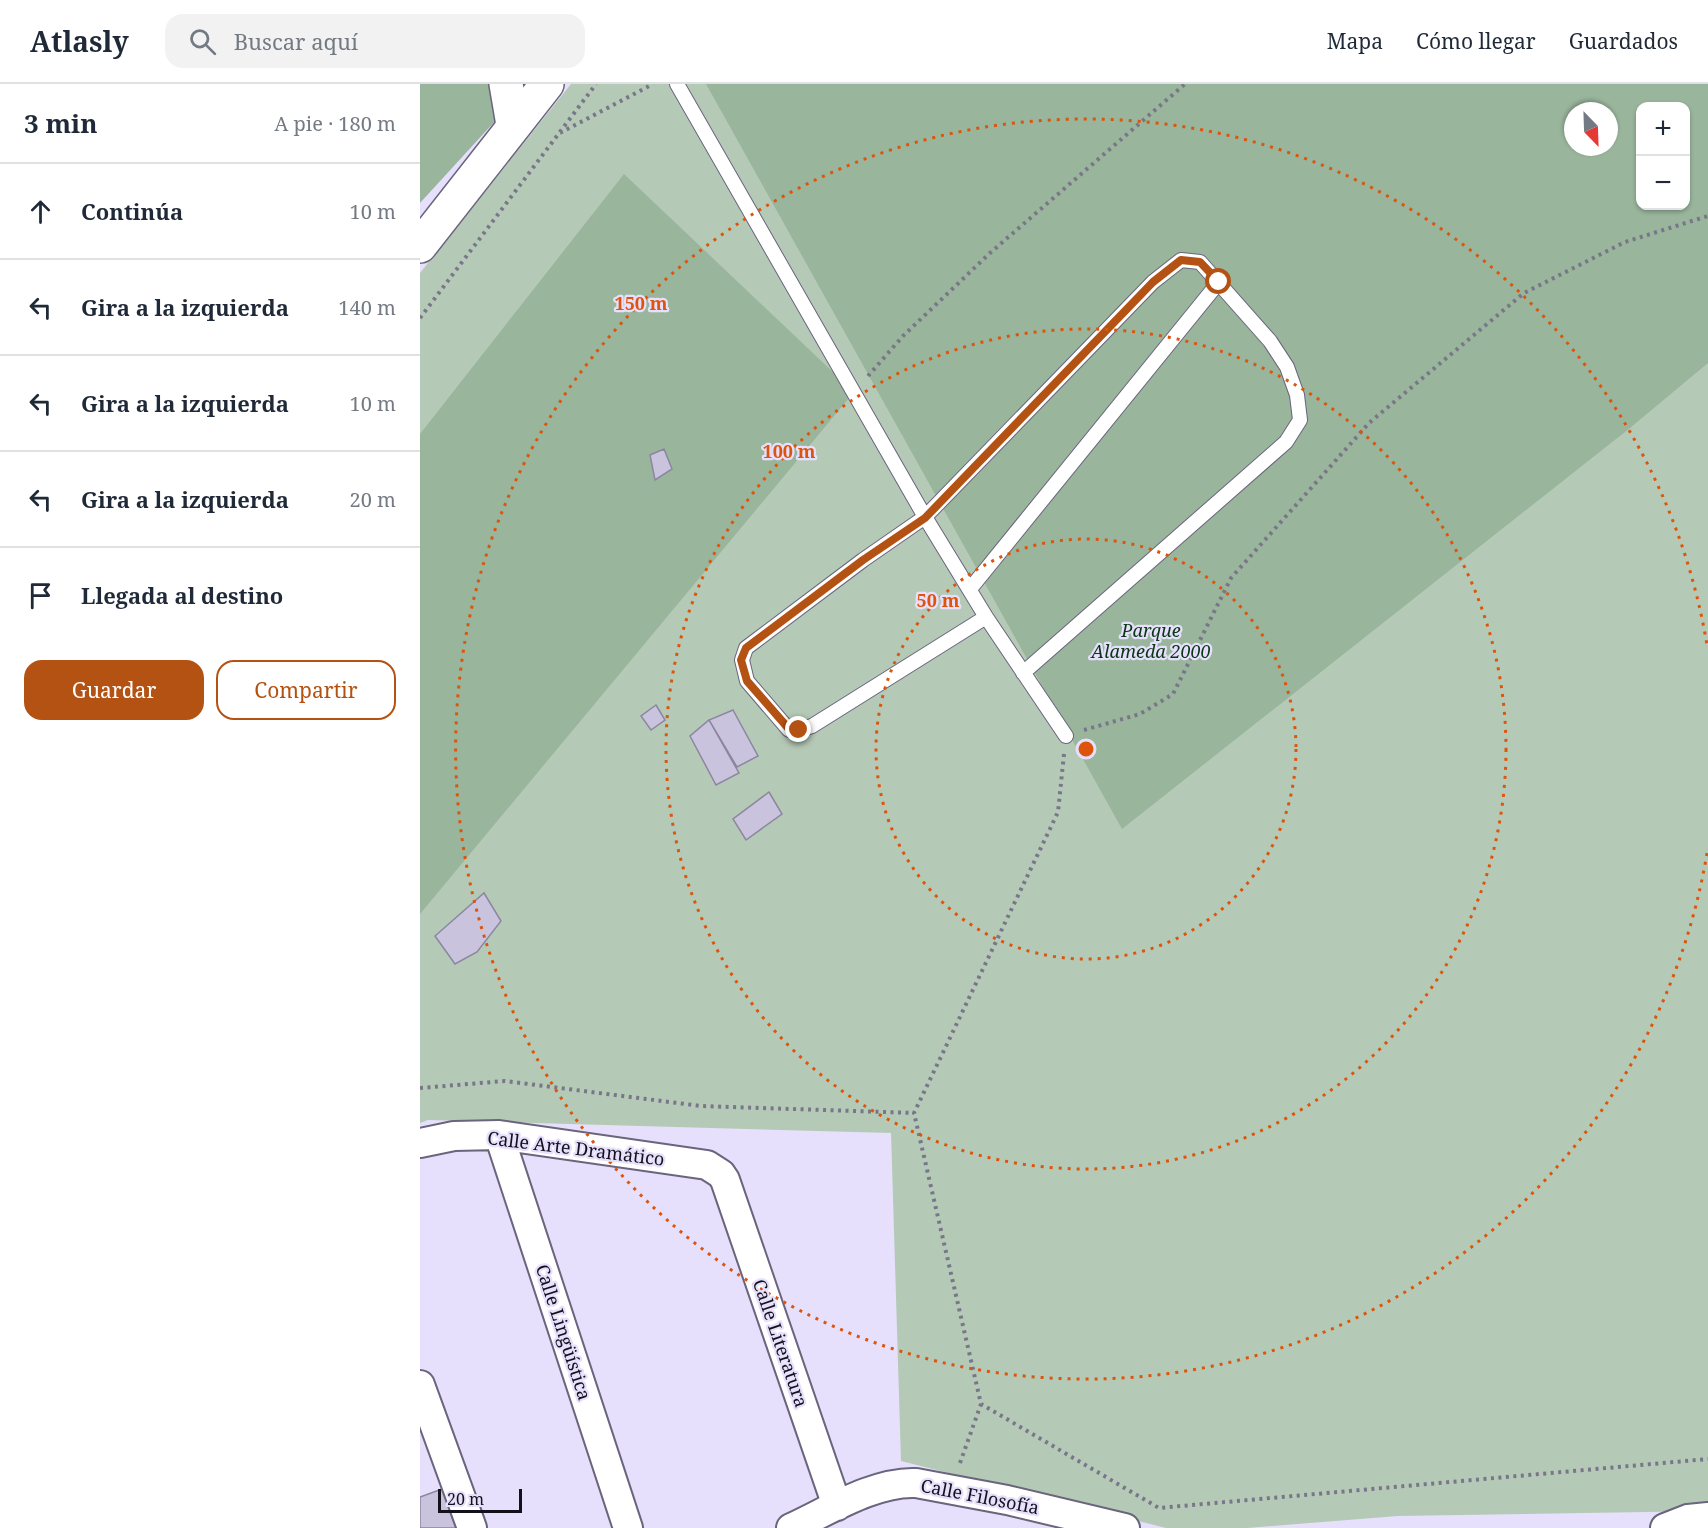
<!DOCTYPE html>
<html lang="es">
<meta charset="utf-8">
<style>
:root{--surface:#fff;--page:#f2f2f3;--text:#1f2937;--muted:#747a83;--line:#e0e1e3;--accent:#b45213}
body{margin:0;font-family:"Noto Serif",serif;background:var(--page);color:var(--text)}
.controls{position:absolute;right:18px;top:18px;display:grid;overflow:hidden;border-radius:12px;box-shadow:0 2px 4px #0004}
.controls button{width:54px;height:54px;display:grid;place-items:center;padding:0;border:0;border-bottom:2px solid var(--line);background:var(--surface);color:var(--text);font:30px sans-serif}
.compass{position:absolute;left:1144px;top:18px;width:54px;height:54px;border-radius:50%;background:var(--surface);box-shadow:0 2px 4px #0004;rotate:157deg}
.scale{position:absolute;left:18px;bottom:15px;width:84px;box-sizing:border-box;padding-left:6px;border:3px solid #13111b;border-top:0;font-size:16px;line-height:21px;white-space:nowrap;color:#13111b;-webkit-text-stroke:4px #e6e0fc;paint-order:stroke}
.stop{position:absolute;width:18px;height:18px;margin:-14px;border:4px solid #b45213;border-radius:50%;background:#fff}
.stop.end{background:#b45213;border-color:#fff;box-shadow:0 2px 6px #0008}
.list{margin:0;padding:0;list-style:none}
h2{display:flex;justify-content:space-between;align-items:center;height:78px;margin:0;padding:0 24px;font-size:26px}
h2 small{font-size:20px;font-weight:400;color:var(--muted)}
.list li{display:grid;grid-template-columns:39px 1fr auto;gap:18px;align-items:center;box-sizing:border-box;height:96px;padding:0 24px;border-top:2px solid var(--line)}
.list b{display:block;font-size:22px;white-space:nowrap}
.list em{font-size:20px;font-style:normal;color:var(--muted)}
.actions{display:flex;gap:12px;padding:18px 24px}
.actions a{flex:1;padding:14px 0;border:2px solid var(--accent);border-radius:18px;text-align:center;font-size:21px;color:var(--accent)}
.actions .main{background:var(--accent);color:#fff}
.icon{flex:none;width:33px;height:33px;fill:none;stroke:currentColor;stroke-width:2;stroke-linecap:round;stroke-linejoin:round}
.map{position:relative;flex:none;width:1288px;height:1444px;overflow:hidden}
header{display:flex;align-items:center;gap:36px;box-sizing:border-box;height:84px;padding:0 30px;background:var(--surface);border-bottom:2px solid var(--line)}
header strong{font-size:28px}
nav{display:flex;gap:33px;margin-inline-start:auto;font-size:21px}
.search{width:420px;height:54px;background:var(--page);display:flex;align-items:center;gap:15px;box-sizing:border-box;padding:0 21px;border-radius:18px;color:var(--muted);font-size:22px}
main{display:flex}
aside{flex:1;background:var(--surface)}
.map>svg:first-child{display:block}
.green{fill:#b5cab6;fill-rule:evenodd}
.forest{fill:#99b59b;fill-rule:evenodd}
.building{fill:#c9c3de;stroke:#8c86a0;stroke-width:1.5}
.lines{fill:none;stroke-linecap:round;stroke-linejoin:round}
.service-casing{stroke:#6a647d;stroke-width:16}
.minor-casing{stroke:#6a647d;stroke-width:32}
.tertiary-casing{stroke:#6a647d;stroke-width:36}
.secondary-casing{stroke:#6a647d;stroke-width:36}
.path{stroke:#7a7689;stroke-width:4;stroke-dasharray:3 4.5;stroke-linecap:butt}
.service{stroke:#fff;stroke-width:14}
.minor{stroke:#fff;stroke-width:28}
.tertiary{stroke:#fff;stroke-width:33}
.secondary{stroke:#fff;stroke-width:33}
.route{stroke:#b45213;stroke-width:8}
.ring{fill:none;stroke:#dd550d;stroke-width:3;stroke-dasharray:3 6}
.labels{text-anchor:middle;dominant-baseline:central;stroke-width:4.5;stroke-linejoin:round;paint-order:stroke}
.park-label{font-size:18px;font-style:italic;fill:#093613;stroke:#e6e0fc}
.street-label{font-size:18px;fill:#13111b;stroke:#e6e0fc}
.centre{fill:#dd550d;stroke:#e6e0fc;stroke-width:3}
.ring-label{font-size:18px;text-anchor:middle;font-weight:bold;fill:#dd550d;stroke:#e6e0fc;stroke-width:4.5;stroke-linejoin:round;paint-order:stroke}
</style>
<header>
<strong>Atlasly</strong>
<div class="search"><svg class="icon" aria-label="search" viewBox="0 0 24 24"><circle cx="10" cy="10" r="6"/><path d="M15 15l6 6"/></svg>Buscar aquí</div>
<nav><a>Mapa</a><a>Cómo llegar</a><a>Guardados</a></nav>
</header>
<main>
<aside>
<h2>3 min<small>A pie · 180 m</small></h2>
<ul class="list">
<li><svg class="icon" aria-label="ahead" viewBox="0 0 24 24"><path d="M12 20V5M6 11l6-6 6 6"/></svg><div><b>Continúa</b></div><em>10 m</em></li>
<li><svg class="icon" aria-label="left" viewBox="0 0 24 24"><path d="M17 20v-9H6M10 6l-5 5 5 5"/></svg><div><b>Gira a la izquierda</b></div><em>140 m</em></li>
<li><svg class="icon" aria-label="left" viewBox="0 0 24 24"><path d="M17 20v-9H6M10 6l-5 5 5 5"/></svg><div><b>Gira a la izquierda</b></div><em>10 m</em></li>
<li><svg class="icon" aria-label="left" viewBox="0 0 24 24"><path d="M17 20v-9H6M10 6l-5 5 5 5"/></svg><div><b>Gira a la izquierda</b></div><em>20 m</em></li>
<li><svg class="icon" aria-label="arrive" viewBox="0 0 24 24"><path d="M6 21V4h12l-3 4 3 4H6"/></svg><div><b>Llegada al destino</b></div></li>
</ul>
<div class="actions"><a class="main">Guardar</a><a>Compartir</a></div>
</aside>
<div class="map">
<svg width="1288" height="1444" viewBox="0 0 1288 1444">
<rect width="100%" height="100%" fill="#e6e0fc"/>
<path class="green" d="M 151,0 L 1288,0 L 1288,1427 L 978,1432 L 827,1444 L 746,1444 L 481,1377 L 471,1049 L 8,1036 L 0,1039 L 0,189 ZM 1220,22 L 1266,22 L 1266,122 L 1220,122 ZM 1153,27 L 1189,27 L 1189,63 L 1153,63 Z"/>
<path class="forest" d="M 0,0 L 109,0 L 0,119 Z
M 286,0 L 1288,0 L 1288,279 L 1210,344 L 702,745 ZM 1220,22 L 1266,22 L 1266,122 L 1220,122 ZM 1153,27 L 1189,27 L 1189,63 L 1153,63 Z
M 204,90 L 434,308 L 0,830 L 0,350 Z"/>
<path class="building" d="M 244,365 L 252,385 L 235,396 L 230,371 Z
M 236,621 L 245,636 L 231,646 L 221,632 Z
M 313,626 L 338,672 L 317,683 L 289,636 Z
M 289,636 L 319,689 L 296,701 L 270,652 Z
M 349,708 L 362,730 L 326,756 L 313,735 Z
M 64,809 L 81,837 L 57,868 L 35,880 L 15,852 Z
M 22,1405 L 36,1444 L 0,1444 L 0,1413 Z"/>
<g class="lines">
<defs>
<path id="service" d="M 257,0 L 505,433 L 566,533 L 646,652
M 550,505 L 799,198
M 566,533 L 392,642 L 379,646 L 369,646 L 327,597 L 322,576 L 326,564 L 443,476 L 505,433 L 733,198 L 761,176 L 780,178 L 850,257 L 867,283 L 877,311 L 880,336 L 866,358 L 603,589"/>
<path id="minor" d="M 79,1051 L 208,1444
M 0,1059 L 34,1052 L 79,1051 L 287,1081 L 301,1090 L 305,1096 L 417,1422
M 0,1301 L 52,1444
M 371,1444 C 408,1427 455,1397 496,1399 L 587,1416 L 705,1444
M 1245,1444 L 1268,1435 L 1288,1433"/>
<path id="tertiary" d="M 86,0 L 93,41"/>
<path id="secondary" d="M 0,162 L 127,0"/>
</defs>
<use href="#service" class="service-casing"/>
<use href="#minor" class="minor-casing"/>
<use href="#tertiary" class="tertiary-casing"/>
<use href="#secondary" class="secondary-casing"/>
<path class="path" d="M 140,49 L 233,0
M 0,234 L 176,0
M 448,292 L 483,252 L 570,169 L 765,0
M 664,646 L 720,630 L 753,610 L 811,494 L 949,339 L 1104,209 L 1205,158 L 1288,132
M 644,670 L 638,728 L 494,1029 L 561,1320 L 739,1424 L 1288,1375
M 0,1004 L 85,997 L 281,1022 L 494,1029
M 540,1379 L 561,1320"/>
<use href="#service" class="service"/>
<use href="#minor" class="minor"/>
<use href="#tertiary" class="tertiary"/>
<use href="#secondary" class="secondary"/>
</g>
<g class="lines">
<path class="route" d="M 379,646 L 369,645 L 327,597 L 321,576 L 326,564 L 443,476 L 505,434 L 733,198 L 761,176 L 780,178 L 799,198"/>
</g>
<g class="ring">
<circle cx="666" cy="665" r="210"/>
<circle cx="666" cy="665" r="420"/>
<path d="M1287 769A630 630 0 1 1 1287 561"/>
</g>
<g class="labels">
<g class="park-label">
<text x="731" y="546">Parque<tspan x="731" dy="21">Alameda 2000</tspan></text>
</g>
<g class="street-label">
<text transform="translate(156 1064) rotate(7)">Calle Arte Dramático</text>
<text transform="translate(144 1248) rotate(72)">Calle Lingüística</text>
<text transform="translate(361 1259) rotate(71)">Calle Literatura</text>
<text transform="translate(560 1412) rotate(11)">Calle Filosofía</text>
</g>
</g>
<circle cx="666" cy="665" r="9" class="centre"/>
<g class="ring-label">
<text x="221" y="226">150 m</text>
<text x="369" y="374">100 m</text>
<text x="518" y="523">50 m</text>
</g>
</svg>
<div class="controls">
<button>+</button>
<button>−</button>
</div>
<svg class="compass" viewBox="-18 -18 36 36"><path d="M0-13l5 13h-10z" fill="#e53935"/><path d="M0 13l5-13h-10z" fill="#747a83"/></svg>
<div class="scale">20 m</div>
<div class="stop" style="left:799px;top:198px"></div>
<div class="stop end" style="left:379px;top:646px"></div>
</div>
</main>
